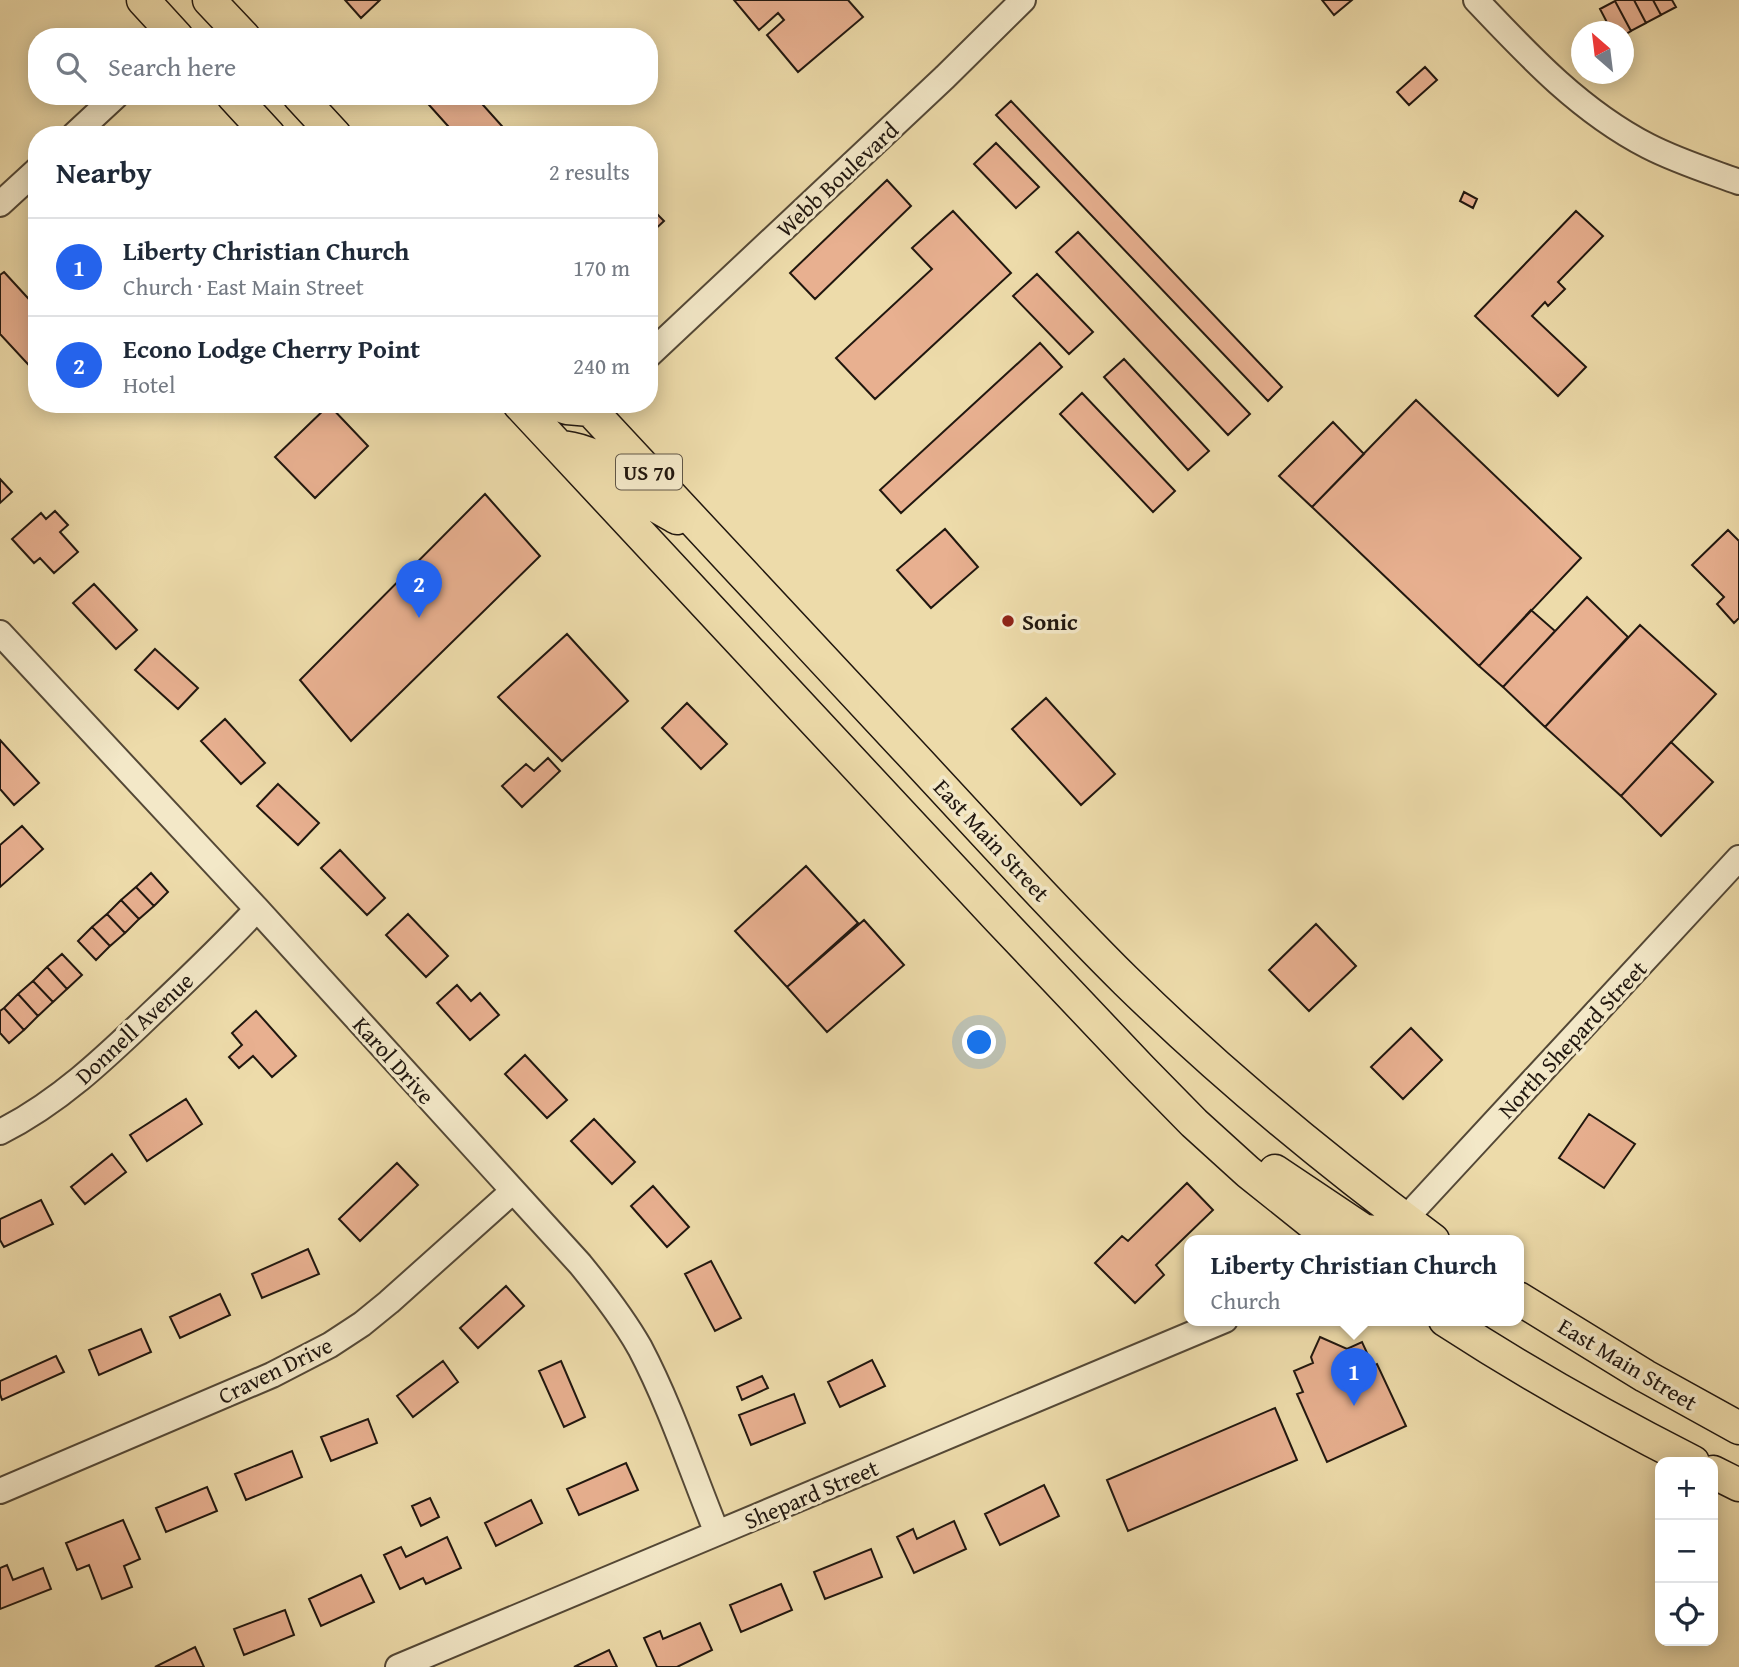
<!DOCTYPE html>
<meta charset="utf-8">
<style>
:root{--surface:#fff;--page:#f6f6f7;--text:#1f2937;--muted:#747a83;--line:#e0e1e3;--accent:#2563eb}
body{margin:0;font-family:"Gentium Book Plus",serif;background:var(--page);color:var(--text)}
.controls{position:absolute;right:21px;bottom:21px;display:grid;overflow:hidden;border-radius:14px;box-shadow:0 4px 18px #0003}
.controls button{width:63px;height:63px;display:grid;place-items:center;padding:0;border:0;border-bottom:2px solid var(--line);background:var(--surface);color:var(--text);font:35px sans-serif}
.compass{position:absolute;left:1571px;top:21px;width:63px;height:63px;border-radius:50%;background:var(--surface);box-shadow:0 4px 18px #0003;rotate:332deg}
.you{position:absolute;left:980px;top:1043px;width:24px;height:24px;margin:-18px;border:5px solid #fff;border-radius:50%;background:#1a73e8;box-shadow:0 0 0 10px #1a73e833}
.badge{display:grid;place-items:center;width:46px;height:46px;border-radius:50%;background:var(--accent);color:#fff;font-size:23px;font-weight:700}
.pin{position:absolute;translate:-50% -58px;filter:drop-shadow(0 2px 4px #0008)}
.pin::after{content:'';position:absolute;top:37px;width:24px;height:21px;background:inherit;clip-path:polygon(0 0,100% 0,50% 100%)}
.popup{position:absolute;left:1184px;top:1235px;width:340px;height:91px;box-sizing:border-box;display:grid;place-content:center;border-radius:14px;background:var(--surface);filter:drop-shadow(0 2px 5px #0005);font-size:23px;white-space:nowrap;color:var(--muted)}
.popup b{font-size:26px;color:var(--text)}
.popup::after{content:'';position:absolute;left:50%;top:100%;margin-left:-14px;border:14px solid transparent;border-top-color:var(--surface)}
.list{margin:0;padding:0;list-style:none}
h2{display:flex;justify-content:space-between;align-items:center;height:91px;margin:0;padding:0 28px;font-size:30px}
h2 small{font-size:23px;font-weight:400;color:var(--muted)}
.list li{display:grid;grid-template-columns:46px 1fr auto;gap:21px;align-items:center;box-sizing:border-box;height:98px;padding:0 28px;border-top:2px solid var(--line)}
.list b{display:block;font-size:26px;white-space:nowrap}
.list p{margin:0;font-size:23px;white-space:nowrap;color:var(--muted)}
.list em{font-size:23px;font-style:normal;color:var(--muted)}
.icon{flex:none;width:38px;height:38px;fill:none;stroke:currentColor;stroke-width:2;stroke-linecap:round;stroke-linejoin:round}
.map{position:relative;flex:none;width:1739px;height:1667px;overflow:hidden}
.search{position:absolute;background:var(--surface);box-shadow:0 4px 18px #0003;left:28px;top:28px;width:630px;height:77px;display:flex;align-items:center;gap:18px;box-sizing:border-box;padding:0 24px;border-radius:28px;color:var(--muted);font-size:26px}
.panel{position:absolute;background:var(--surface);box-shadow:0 4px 18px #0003;left:28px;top:126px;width:630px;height:287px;border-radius:28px}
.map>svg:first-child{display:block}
.building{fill:#e8b090;stroke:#21170f;stroke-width:2}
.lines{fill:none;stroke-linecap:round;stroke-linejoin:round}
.minor-casing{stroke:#544836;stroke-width:28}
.major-casing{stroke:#21170f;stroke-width:35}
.minor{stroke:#f3e8c8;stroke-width:24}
.major{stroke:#eddbaa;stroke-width:32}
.poi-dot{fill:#8f2418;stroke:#f3e8c8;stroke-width:2.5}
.labels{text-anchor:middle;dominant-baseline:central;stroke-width:7;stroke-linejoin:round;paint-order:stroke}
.shield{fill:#f3e8c8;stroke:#605646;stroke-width:2}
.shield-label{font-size:21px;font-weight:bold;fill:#21170f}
.street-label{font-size:23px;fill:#21170f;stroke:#f3e8c8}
.poi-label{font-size:23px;font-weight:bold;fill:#21170f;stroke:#f3e8c8;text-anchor:start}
</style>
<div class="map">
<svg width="1739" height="1667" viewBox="0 0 1739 1667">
<rect width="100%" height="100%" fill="#eddbaa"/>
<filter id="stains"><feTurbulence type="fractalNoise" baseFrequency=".00286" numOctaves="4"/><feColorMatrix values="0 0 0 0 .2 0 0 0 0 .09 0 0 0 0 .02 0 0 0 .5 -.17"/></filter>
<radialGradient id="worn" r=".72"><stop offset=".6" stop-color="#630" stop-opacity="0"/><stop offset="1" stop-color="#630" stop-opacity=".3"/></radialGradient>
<path class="building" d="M 345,0 L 380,0 L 361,18 Z
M 734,0 L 848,0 L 863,17 L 798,72 L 767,35 L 784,20 L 778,13 L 759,30 Z
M 1322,0 L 1352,0 L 1334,15 Z
M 1616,0 L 1634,0 L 1646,23 L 1631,31 L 1615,1 Z
M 1634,0 L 1653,0 L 1661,15 L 1646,23 Z
M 1653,0 L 1672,0 L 1676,7 L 1661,15 Z
M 1615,1 L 1631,31 L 1624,35 L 1624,32 L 1612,32 L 1600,9 Z
M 1425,67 L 1437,80 L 1409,105 L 1397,92 Z
M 421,96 L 475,96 L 510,135 L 456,135 Z
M 1011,101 L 1282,387 L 1268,401 L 996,115 Z
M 996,143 L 1039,187 L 1016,208 L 974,164 Z
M 887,180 L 911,206 L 815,299 L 790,273 Z
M 1464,192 L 1477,199 L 1473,208 L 1460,201 Z
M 649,206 L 664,221 L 649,235 Z
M 953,211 L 1011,273 L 875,399 L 836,358 L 932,269 L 912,248 Z
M 1576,211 L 1603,236 L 1558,282 L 1565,289 L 1548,306 L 1545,302 L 1532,316 L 1586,367 L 1558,396 L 1475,316 Z
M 1078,232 L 1250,414 L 1228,435 L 1056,252 Z
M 4,272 L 37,308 L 37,374 L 0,334 L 0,275 Z
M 1037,274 L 1093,332 L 1069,354 L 1013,296 Z
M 1040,343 L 1062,367 L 901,513 L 880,490 Z
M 1124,359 L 1209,451 L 1188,470 L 1104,377 Z
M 1082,393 L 1175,491 L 1153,512 L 1060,414 Z
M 1416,400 L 1581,558 L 1479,666 L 1312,507 Z
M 329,405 L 368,446 L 315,498 L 275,457 Z
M 1333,422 L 1364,454 L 1312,507 L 1279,476 Z
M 0,479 L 12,492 L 0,503 Z
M 485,494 L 540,556 L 351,741 L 300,680 Z
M 55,511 L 68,525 L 60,532 L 78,552 L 54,573 L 40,558 L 34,563 L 12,539 L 41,513 L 46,519 Z
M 945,529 L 978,567 L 931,608 L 897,570 Z
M 1728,530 L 1739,541 L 1739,618 L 1734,623 L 1717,604 L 1724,597 L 1692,565 Z
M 94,584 L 137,630 L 116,649 L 73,603 Z
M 1587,597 L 1628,637 L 1545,727 L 1503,687 Z
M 1531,610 L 1555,631 L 1503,687 L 1479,666 Z
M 1640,625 L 1716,694 L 1621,796 L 1545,727 Z
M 567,634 L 628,701 L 562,761 L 498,697 Z
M 155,649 L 198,688 L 178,709 L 135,670 Z
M 1046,698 L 1115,774 L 1081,805 L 1012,729 Z
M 687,703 L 727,744 L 701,769 L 662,728 Z
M 225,719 L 265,763 L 241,784 L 201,741 Z
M 0,740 L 39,783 L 14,805 L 0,789 Z
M 1671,742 L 1713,782 L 1661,836 L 1621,796 Z
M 548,758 L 560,771 L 522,807 L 502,786 L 526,764 L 534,771 Z
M 278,784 L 319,823 L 298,845 L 257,806 Z
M 22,826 L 43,849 L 0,887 L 0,845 Z
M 340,850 L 385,898 L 367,915 L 321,868 Z
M 806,866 L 858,923 L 787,987 L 735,931 Z
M 151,873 L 168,892 L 154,906 L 136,887 Z
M 136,887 L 154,906 L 139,919 L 121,900 Z
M 121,900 L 139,919 L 125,933 L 107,914 Z
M 107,914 L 125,933 L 110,946 L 92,927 Z
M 408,914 L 448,956 L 426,977 L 386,935 Z
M 864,920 L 904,965 L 827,1032 L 787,987 Z
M 1316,924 L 1356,966 L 1309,1011 L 1269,970 Z
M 92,927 L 110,946 L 96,960 L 78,941 Z
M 62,954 L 82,975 L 67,989 L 47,967 Z
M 47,967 L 67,989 L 53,1002 L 33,981 Z
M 33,981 L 53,1002 L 38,1016 L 18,994 Z
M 457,985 L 471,1001 L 480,993 L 499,1015 L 470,1040 L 437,1003 Z
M 18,994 L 38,1016 L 24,1030 L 4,1008 Z
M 4,1008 L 24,1030 L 9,1043 L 0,1033 L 0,1011 Z
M 256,1011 L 296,1056 L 272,1077 L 253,1056 L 239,1068 L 229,1057 L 242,1045 L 232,1033 Z
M 1411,1028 L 1442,1060 L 1403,1099 L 1371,1067 Z
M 525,1055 L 567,1100 L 547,1118 L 505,1074 Z
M 186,1099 L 202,1124 L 147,1161 L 130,1135 Z
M 1589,1114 L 1635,1144 L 1604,1188 L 1559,1158 Z
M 594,1119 L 635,1162 L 612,1184 L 571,1141 Z
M 112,1154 L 126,1172 L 85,1204 L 71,1187 Z
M 397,1163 L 418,1185 L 360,1241 L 339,1219 Z
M 1187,1183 L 1213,1210 L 1156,1265 L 1164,1275 L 1135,1303 L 1095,1263 L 1122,1236 L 1128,1241 Z
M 653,1186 L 689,1227 L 667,1247 L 631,1206 Z
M 41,1200 L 53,1224 L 4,1247 L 0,1240 L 0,1219 Z
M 308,1249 L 319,1274 L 262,1298 L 252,1274 Z
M 711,1261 L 741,1318 L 715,1331 L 685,1274 Z
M 506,1286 L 524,1306 L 478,1348 L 460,1328 Z
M 220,1294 L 230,1315 L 180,1338 L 170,1317 Z
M 141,1329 L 151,1352 L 99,1375 L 89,1350 Z
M 1320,1337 L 1347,1349 L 1362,1342 L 1373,1366 L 1377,1364 L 1406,1426 L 1327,1462 L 1297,1394 L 1303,1392 L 1294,1371 L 1313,1363 L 1311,1357 Z
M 56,1356 L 64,1372 L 2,1400 L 0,1394 L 0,1381 Z
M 872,1360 L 885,1386 L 840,1407 L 828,1382 Z
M 443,1361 L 458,1382 L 413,1417 L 397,1396 Z
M 561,1361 L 585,1417 L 564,1427 L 539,1371 Z
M 762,1376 L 768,1388 L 742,1400 L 737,1387 Z
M 794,1394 L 805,1423 L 751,1445 L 739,1415 Z
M 1275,1408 L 1297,1460 L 1128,1531 L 1107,1480 Z
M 368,1419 L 377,1443 L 331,1461 L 321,1437 Z
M 292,1451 L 302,1477 L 246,1500 L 235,1474 Z
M 626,1463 L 638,1490 L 579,1515 L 567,1489 Z
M 1044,1485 L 1059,1516 L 1000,1545 L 985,1514 Z
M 207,1487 L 217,1511 L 166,1532 L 156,1508 Z
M 430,1498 L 439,1517 L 421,1526 L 412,1506 Z
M 531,1500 L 542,1523 L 496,1546 L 485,1523 Z
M 123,1520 L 140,1559 L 124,1566 L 132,1587 L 102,1599 L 89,1565 L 77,1570 L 66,1543 Z
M 954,1521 L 966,1549 L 914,1573 L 897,1537 L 913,1529 L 917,1539 Z
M 447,1537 L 461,1568 L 426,1584 L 423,1578 L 400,1589 L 384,1555 L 401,1547 L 406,1557 Z
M 871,1549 L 882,1577 L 825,1599 L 814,1572 Z
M 7,1565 L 13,1580 L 43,1568 L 51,1589 L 0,1609 L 0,1568 Z
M 361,1575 L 374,1602 L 321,1626 L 309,1599 Z
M 781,1584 L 792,1610 L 741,1632 L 730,1605 Z
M 285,1610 L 294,1635 L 244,1655 L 234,1629 Z
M 700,1623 L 712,1650 L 677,1667 L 657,1667 L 644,1638 L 660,1631 L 663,1639 Z
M 195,1647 L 204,1667 L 155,1667 Z
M 609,1650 L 617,1667 L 574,1667 Z"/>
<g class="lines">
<defs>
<path id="minor" d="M 1476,0 C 1528,55 1580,111 1648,146 C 1677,161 1709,171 1739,182
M 74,135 L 116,96
M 0,204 L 37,170
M 649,355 L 945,77 L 1023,0
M 0,633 L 257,909 L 580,1264 C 602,1291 623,1318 640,1348 C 671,1407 692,1472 717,1533
M 0,1132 C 58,1103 104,1059 151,1014 C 187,980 223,946 257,909
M 1405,1219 L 1739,858
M 0,1491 L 272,1375 L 330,1345 L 362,1324 L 389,1302 L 513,1191
M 398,1667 L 1225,1320"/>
<path id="major" d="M 143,0 L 177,37
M 209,0 L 244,37
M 233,96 L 269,135
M 299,96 L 335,135
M 519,404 L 999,919 L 1141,1069 L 1194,1123 L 1248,1172 L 1333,1240
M 556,404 L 567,408 L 590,410
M 585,404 C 690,517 795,629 900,742 C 975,822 1048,904 1126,981 C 1222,1075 1325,1160 1433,1240
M 563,447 C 586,450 605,459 621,476 C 627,482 633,489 640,495 C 651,504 665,511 677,518
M 1275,1171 L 1363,1230 C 1382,1235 1389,1229 1405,1219
M 1518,1298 L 1645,1376 L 1739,1428
M 1445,1320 C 1525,1372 1608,1419 1693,1462
M 1713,1472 L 1739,1485"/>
</defs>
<use href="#minor" class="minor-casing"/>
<use href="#major" class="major-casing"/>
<use href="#minor" class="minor"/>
<use href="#major" class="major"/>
</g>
<circle class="poi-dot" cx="1008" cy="621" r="7"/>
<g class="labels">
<rect class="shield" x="616" y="454.5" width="66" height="35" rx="5"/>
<g class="shield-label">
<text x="649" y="472">US 70</text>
</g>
<g class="street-label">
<text transform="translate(837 179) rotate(-43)">Webb Boulevard</text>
<text transform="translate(992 840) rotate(47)">East Main Street</text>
<text transform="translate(134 1028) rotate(-43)">Donnell Avenue</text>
<text transform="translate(1572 1039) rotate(-47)">North Shepard Street</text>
<text transform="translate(394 1060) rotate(48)">Karol Drive</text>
<text transform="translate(1628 1364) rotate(31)">East Main Street</text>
<text transform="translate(275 1370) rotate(-26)">Craven Drive</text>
<text transform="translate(811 1494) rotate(-23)">Shepard Street</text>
</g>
<g class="poi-label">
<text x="1022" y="621">Sonic</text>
</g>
</g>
<rect width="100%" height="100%" filter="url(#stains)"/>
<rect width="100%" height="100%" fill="url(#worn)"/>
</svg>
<div class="controls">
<button>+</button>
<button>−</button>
<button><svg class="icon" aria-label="locate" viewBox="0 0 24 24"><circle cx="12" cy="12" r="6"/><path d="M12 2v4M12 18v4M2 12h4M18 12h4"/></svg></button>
</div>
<svg class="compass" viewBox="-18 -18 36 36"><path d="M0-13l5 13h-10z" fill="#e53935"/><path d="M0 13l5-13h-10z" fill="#747a83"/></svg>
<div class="you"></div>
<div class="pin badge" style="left:1354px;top:1406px">1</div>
<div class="popup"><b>Liberty Christian Church</b>Church</div>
<div class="pin badge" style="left:419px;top:618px">2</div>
<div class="search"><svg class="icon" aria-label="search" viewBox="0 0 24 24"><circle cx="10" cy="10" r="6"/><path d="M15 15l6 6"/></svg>Search here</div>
<section class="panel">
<h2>Nearby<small>2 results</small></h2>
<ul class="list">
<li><span class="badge">1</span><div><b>Liberty Christian Church</b><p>Church · East Main Street</p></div><em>170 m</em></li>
<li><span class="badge">2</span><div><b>Econo Lodge Cherry Point</b><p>Hotel</p></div><em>240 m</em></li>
</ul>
</section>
</div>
